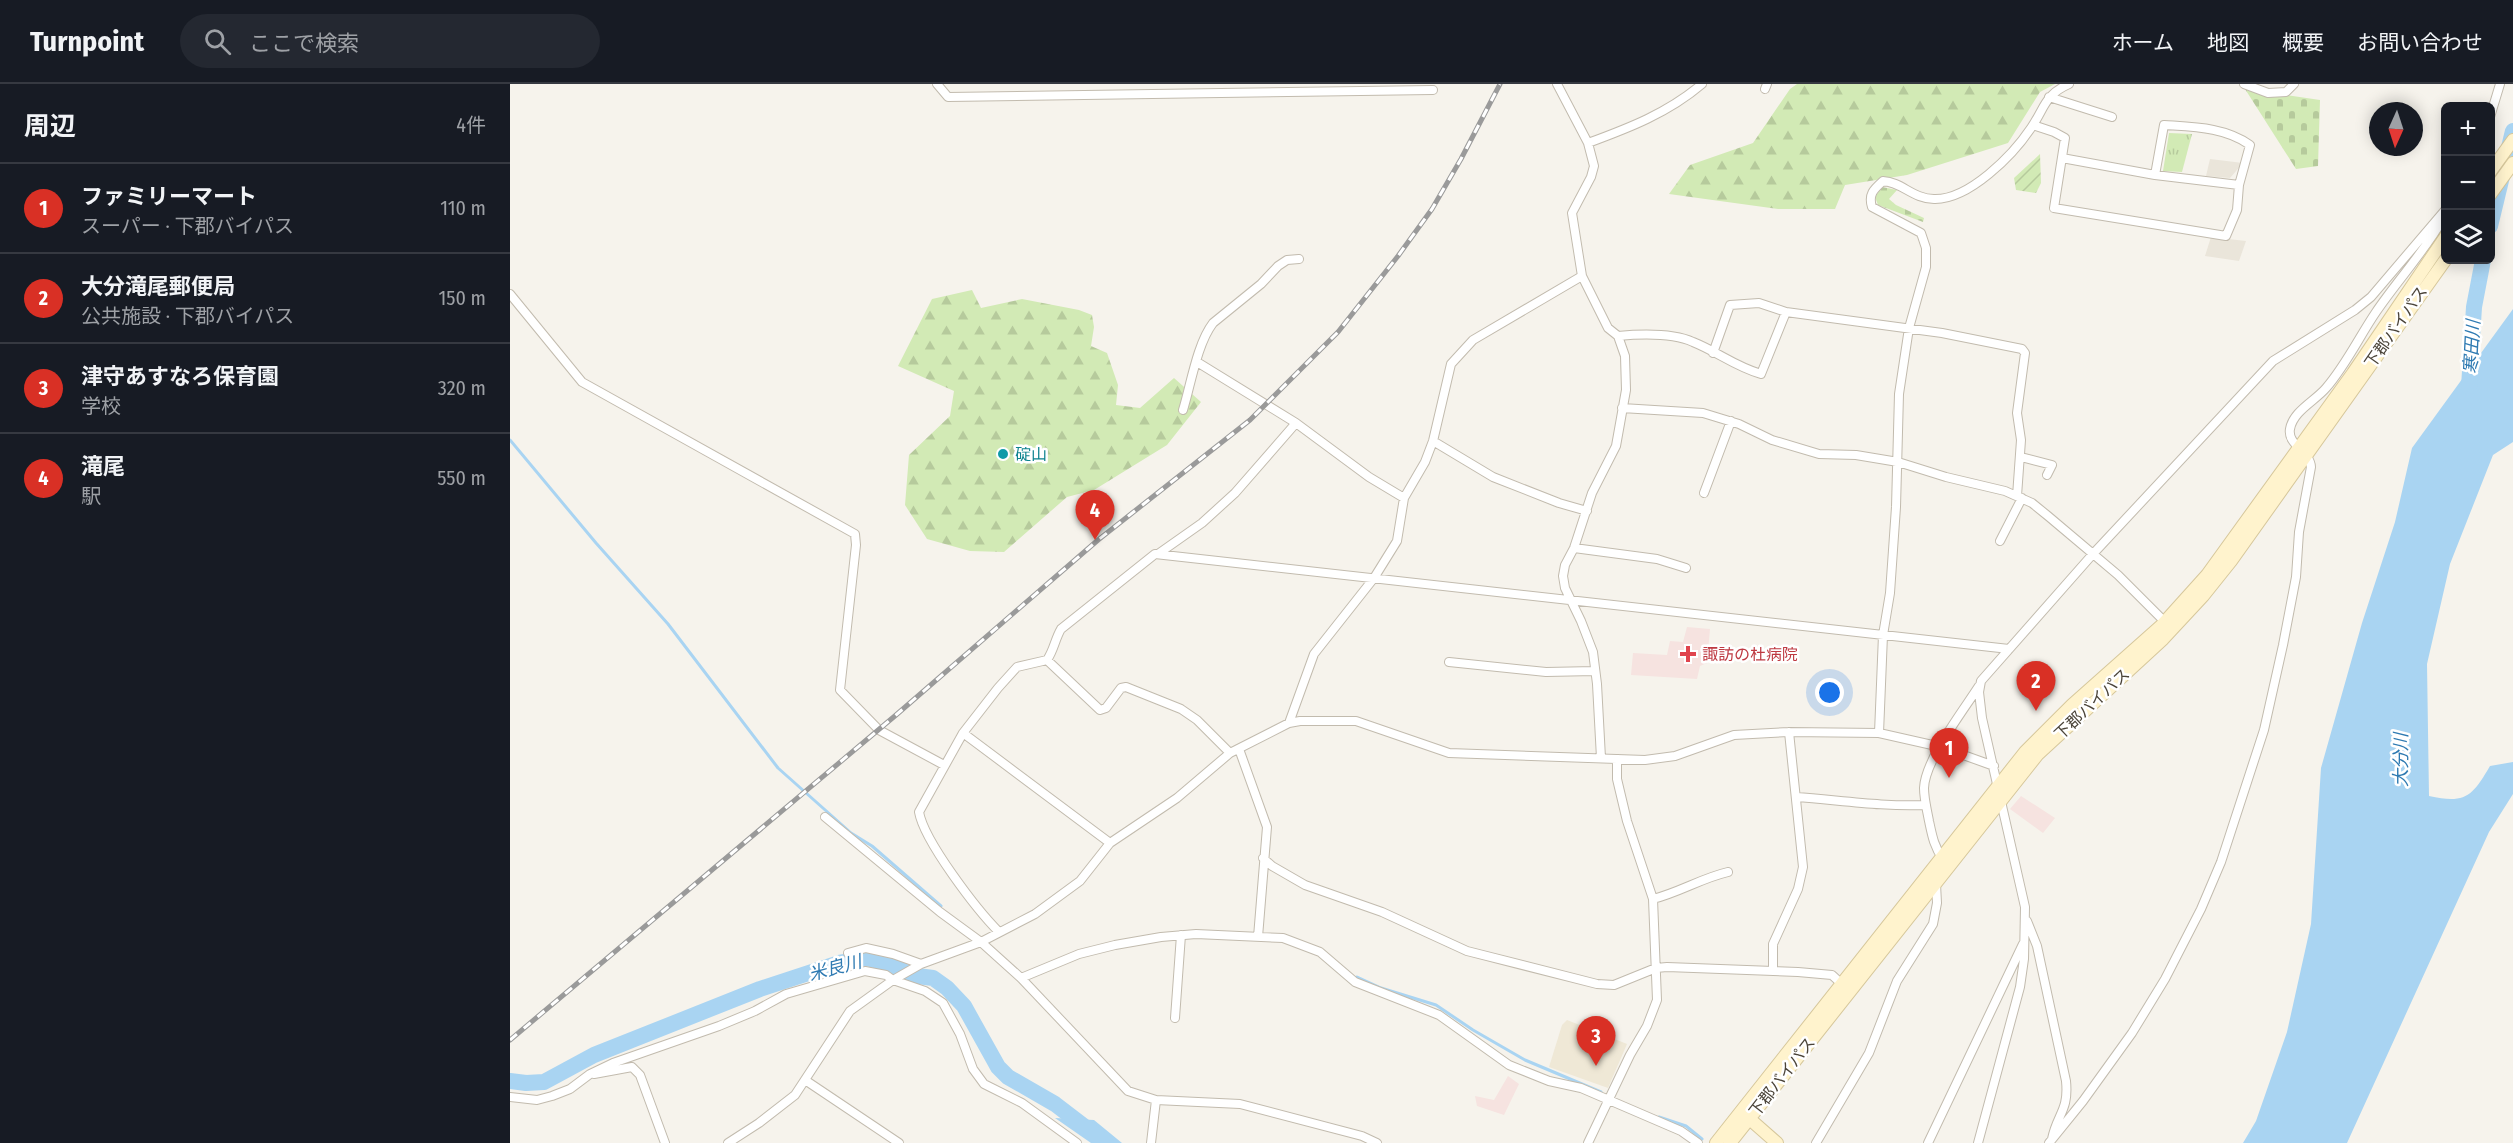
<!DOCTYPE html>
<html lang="ja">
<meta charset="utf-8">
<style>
:root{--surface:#171b24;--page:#242831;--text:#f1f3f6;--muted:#9ea1a6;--line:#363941;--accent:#d93025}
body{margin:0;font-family:"Fira Sans Condensed","Noto Sans JP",sans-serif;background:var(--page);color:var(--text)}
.controls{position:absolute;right:18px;top:18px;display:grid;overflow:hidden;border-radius:9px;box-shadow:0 3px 15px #0003}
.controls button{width:54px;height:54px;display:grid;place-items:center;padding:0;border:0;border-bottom:2px solid var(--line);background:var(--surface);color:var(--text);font:30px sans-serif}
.compass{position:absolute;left:1859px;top:18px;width:54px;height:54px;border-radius:50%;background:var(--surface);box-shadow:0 3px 15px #0003;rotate:183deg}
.you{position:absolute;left:1320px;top:609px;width:21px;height:21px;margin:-15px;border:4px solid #fff;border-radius:50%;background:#1a73e8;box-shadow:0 0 0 9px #1a73e833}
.badge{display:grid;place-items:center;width:39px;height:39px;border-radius:50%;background:var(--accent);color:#fff;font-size:20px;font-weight:700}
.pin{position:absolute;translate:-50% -50px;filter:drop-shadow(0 2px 3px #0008)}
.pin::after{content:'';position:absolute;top:32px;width:21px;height:18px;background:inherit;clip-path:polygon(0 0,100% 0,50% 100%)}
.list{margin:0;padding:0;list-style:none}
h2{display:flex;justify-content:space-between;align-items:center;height:78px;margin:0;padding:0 24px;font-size:26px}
h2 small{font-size:20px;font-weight:400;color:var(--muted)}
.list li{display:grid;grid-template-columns:39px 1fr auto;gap:18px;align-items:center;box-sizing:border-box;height:90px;padding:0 24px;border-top:2px solid var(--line)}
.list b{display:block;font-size:22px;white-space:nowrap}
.list p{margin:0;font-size:20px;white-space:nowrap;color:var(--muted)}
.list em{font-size:20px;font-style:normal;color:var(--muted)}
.icon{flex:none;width:33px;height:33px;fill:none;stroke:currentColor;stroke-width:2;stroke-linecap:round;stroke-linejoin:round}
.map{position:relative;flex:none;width:2003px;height:1059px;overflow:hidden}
header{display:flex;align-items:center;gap:36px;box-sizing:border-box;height:84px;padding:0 30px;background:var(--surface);border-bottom:2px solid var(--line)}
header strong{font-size:28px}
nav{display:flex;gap:33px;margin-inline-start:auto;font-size:21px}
.search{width:420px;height:54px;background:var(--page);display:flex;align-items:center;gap:15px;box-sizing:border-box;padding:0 21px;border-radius:33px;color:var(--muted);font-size:22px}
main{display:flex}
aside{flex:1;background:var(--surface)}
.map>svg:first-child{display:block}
.residential{fill:#eae5da}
.education{fill:#efe8d6}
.medical{fill:#f6e3e0}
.forest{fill:url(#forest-firs)}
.cemetery{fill:url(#cemetery-stones)}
.park{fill:url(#park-tufts)}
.garden{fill:url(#garden-furrows)}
.water{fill:#a9d4f2}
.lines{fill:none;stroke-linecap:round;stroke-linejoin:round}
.stream{stroke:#a9d4f2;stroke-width:3}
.river{stroke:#a9d4f2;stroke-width:16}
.street-casing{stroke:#c2bbae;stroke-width:10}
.secondary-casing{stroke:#d6c79b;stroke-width:14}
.street{stroke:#fff;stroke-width:8}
.secondary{stroke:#fff3cd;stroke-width:12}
.rail-casing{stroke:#9a9a9a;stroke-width:5}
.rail{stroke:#fff;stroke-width:3;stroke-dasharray:9;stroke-linecap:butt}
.culture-dot{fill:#0f9aa8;stroke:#fff;stroke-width:2}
.health-dot{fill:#e0444e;stroke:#fff;stroke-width:2}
.labels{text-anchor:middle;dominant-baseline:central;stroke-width:5;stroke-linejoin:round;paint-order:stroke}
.street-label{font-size:16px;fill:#4b4439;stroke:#fff}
.culture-label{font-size:16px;fill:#0d838f;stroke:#fff;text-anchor:start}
.health-label{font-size:16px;fill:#be3a42;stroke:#fff;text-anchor:start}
.water-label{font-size:18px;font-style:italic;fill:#2e7ab2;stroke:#fff}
</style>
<header>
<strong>Turnpoint</strong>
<div class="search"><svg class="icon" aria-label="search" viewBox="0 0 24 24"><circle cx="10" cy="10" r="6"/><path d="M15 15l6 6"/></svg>ここで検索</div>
<nav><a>ホーム</a><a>地図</a><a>概要</a><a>お問い合わせ</a></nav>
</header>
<main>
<aside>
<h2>周辺<small>4件</small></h2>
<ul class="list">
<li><span class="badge">1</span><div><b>ファミリーマート</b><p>スーパー · 下郡バイパス</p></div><em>110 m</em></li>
<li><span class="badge">2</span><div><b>大分滝尾郵便局</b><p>公共施設 · 下郡バイパス</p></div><em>150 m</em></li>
<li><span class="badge">3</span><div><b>津守あすなろ保育園</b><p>学校</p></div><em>320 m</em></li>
<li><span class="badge">4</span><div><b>滝尾</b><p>駅</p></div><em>550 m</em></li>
</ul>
</aside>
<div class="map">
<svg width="2003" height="1059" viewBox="0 0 2003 1059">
<defs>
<pattern id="forest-firs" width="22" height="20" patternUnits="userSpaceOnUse" patternTransform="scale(1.5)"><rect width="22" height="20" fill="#d2eab5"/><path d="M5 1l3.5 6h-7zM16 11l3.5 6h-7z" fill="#b6ca9c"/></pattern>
<pattern id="cemetery-stones" width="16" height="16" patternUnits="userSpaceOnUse" patternTransform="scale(1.5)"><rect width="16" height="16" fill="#d2eab5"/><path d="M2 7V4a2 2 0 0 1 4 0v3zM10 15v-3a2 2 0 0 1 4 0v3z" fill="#b6ca9c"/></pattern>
<pattern id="park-tufts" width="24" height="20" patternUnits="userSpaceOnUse" patternTransform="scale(1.5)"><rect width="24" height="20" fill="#d2eab5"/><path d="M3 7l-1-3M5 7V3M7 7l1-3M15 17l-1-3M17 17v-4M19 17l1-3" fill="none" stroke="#b6ca9c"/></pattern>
<pattern id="garden-furrows" width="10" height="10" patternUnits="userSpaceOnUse" patternTransform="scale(1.5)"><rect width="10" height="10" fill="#d2eab5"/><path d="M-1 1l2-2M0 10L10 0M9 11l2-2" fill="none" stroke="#b6ca9c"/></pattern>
</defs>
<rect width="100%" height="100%" fill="#f6f3ec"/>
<path class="residential" d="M 1700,75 L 1733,79 L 1720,94 L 1696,92 Z
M 1701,153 L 1736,157 L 1729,177 L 1695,172 Z"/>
<path class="education" d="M 1057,936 L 1117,960 L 1098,1004 L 1039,983 L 1052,941 Z"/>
<path class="medical" d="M 1177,543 L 1200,545 L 1197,579 L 1190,582 L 1187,595 L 1121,591 L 1123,569 L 1157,571 L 1160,557 L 1173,558 Z
M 1511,712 L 1545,734 L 1533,749 L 1500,725 Z
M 998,992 L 1009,1000 L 994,1031 L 967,1022 L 965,1012 L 984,1016 Z"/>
<path class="forest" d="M 1287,0 L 1545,0 L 1530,8 L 1498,59 L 1397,91 L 1335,101 L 1325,125 L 1268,125 L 1159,110 L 1180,81 L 1243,59 L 1280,5 Z
M 462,206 L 471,224 L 512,215 L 569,226 L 582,231 L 584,243 L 581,262 L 597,269 L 608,301 L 606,321 L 630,324 L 664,294 L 691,318 L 657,361 L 584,406 L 557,413 L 494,468 L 460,467 L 417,455 L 395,421 L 399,371 L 440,332 L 444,307 L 388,282 L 422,215 Z"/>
<path class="cemetery" d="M 1735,5 L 1810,16 L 1808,82 L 1786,85 Z
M 1372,103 L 1387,106 L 1379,115 L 1386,121 L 1414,134 L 1413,138 L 1368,121 L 1365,113 Z"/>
<path class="park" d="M 1659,49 L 1682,50 L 1672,88 L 1653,87 Z"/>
<path class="garden" d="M 1530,70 L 1531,99 L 1526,109 L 1506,106 L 1504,94 Z"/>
<path class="water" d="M 2003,225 L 2003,358 L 1983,371 L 1940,480 L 1917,580 L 1919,712 C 1955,720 1962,713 1980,682 L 2003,678 L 2003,710 L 1979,748 L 1837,1059 L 1733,1059 L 1746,1037 L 1777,948 L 1801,840 L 1811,684 L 1852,539 L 1885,438 L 1902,364 Z
M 545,1034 L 584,1036 L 612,1059 L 581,1059 Z"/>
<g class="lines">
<path class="stream" d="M 0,356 L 86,459 L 158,540 L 268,684 L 341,749 L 362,762 L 431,822
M 847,893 L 871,904 L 926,921 L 963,946 L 1015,976 L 1091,1008
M 1149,1033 L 1176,1042 L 1192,1055"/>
<path class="river" d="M 1980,142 L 2003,47
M 1959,303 L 1964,223 L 1973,176
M 0,997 L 16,999 L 34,998 L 84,971 L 250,905 L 329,879 L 357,874 L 383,881 L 400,891 L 423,894 L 437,904 L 454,922 L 488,983 L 498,993 L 545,1020 L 596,1059"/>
<defs>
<path id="street" d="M 427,0 L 438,13 L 923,6
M 1047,0 L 1078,59 L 1084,82 L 1081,93 L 1062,129 L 1072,192 L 1098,244 L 1108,252 L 1115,272 L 1116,306 L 1106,362 L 1082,409 L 1064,464 L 1055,481 L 1053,492 L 1055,504 L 1071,537 L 1083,568 L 1087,600 L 1091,674
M 1734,0 L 1758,9 L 1776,8 L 1784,0
M 1255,5 L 1257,0
M 1539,13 L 1602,33
M 1980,33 L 1990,0
M 1523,41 L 1544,48 L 1555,54 L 1544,124 L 1716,152 L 1727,126 L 1729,101 L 1740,61 C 1715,43 1683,43 1654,41 L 1645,91
M 1078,59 C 1119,44 1158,29 1192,0
M 1552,74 L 1645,91 L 1729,101
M 0,210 L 72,298 L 345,450 L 346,461 L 330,606 L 369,646 L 434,681
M 1108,252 C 1130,250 1163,249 1183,258 C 1208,268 1224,282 1251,290 L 1276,228 L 1432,249 L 1512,265 L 1515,269 L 1507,329 L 1511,356 L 1507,412
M 1203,269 L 1220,221 L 1249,219 L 1276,228
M 687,278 L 786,339 L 859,393 L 894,414
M 1112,324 L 1193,329 L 1229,340 L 1262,356 L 1309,370 L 1346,371 L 1388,378 L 1436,393 L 1495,407 L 1522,419 L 1538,432 L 1608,491 L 1655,538
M 673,326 C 681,300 687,260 703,239 L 751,200 L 768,182 L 777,176 L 789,175
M 923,357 L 983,393 L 1049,419 L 1077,427
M 1511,373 L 1542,381 L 1537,391
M 1194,409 L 1221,337
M 1490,457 L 1512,414
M 1064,464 L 1147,475 L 1176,484
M 648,470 L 692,439 L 725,409 L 786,339
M 537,576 L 590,626 L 596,624 L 611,604 L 616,603 L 671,625 L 687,636 L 720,669
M 939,578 L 1036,588 L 1085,587
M 779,639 L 804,570 L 864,494 L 887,457 L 894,414 L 915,378 L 923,357 L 941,280 L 963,256 L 1072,192
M 453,649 L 600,759
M 1369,649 L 1373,551 L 1380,509 L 1386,423 L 1389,310 L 1399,244 L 1416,183 L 1416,164 L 1411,149 L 1362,123 C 1358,110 1364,105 1373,97 C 1392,98 1403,115 1424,115 C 1459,116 1503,71 1521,44 C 1535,24 1534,11 1559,0
M 729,665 L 757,743 L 748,853
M 1286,713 C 1329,716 1373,723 1416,721
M 315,733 L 430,828 L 471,858 L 511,894 L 618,1007 L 646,1016 L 730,1020 L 852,1052 L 867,1059
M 753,774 L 762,782 L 795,801 L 872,828 L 957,867 L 1087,900 L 1104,901 L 1146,884 L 1157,883 L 1288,888 L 1322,891 L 1334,902
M 1433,775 C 1424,763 1422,751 1419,737 C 1417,726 1414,715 1414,704 C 1415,676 1453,627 1469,602
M 1143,815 C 1170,808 1192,794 1218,788
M 1517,837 L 1527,862 L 1556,997 C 1559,1027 1547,1030 1542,1055
M 489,848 C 467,826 414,757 409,728 L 453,649 L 488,604 L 507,583 L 537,576 C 544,566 545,555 551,545 L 645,470 L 1499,565
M 338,869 L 356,864 L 383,870 L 411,880
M 1263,887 L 1263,860 L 1288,805 L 1293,783 L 1279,648
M 511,894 L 569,870 L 605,861 L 651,853 L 686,850 L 773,854 L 810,868 L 845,898 L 929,931 L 999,981 L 1039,997 L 1071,1004 L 1171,1047 L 1188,1059
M 665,934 L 671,851
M 84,990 L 122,983 L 130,991 L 155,1059
M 295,996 L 389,1059
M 0,1013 L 27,1016 L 42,1012 L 60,1005 L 80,990 L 103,979 L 209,942 L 245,927 L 276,910 L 355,887 L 376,891 L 383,896 L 415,907 L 433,919 L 450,950 L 463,985 L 474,1000 L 512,1019 L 567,1059
M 218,1059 L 249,1039 L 285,1011 L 340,927 L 383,896 L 411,880 L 471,858 L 525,830 L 570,797 L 600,759 L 667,714 L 720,669 L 779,639 L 790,637 L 846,637 L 939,669 L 1135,676 L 1165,672 L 1224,651 L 1279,648 L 1369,649 L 1431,663 L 1484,682
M 641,1059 L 646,1016
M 1078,1059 L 1120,971 L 1137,942 L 1147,916 L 1143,815 L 1117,737 L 1107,695 L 1107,675
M 1306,1059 L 1359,969 L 1387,897 L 1423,840 L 1427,819 L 1426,800
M 1418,1059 L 1513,860
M 1468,1059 L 1510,903 L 1514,875 L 1515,823 L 1472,634 L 1469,608 L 1471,597 L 1582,471 L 1763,277 L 1845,226 L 1861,213 L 1936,125
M 1539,1059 L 1573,1017 L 1622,949 L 1655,895 L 1691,825 L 1711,778 L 1754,646 L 1773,561 L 1786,493 L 1789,448 L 1801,383 C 1800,367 1777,361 1780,345 C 1783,327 1805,317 1816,304 C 1836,281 1849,253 1866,228 C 1887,197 1914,168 1933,135"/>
<path id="secondary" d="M 1980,88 L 2003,56
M 1980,111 L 2003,79
M 1234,1030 L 1267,1059
M 1206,1059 L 1515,668 L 1562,621 L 1652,541 L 1697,491 L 1843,289 L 1936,152
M 1220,1059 L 1528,670 L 1653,555 L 1693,512 L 1721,477 L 1936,175"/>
</defs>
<use href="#street" class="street-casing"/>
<use href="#secondary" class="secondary-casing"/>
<use href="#street" class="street"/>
<use href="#secondary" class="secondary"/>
<defs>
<path id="rail" d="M 0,956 L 386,631 L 588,456 L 740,336 L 828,248 L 888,172 L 922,125 L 951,75 L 990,0"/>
</defs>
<use href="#rail" class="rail-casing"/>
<use href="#rail" class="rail"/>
</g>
<circle class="culture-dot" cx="493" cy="370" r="6"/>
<path class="health-dot" d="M1175 561h6v6h6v6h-6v6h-6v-6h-6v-6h6z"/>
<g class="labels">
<g class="street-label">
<text transform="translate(1886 243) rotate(-55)">下郡バイパス</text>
<text transform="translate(1582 620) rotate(-43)">下郡バイパス</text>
<text transform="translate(1272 993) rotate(-52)">下郡バイパス</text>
</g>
<g class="culture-label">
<text x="505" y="370">碇山</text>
</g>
<g class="health-label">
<text x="1192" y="570">諏訪の杜病院</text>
</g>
<g class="water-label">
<text transform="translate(1962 263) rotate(-87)">寒田川</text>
<text transform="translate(1891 676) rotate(-90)">大分川</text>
<text transform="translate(325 884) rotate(-15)">米良川</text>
</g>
</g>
</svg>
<div class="controls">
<button>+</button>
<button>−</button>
<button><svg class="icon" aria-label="layers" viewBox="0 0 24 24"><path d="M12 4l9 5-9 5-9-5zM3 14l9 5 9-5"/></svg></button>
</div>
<svg class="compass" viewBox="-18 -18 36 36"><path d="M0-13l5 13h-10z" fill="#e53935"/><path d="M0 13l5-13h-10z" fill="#9ea1a6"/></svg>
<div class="you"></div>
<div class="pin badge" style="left:1439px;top:694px">1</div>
<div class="pin badge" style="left:1526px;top:627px">2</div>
<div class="pin badge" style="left:1086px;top:982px">3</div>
<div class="pin badge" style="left:585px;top:456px">4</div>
</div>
</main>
